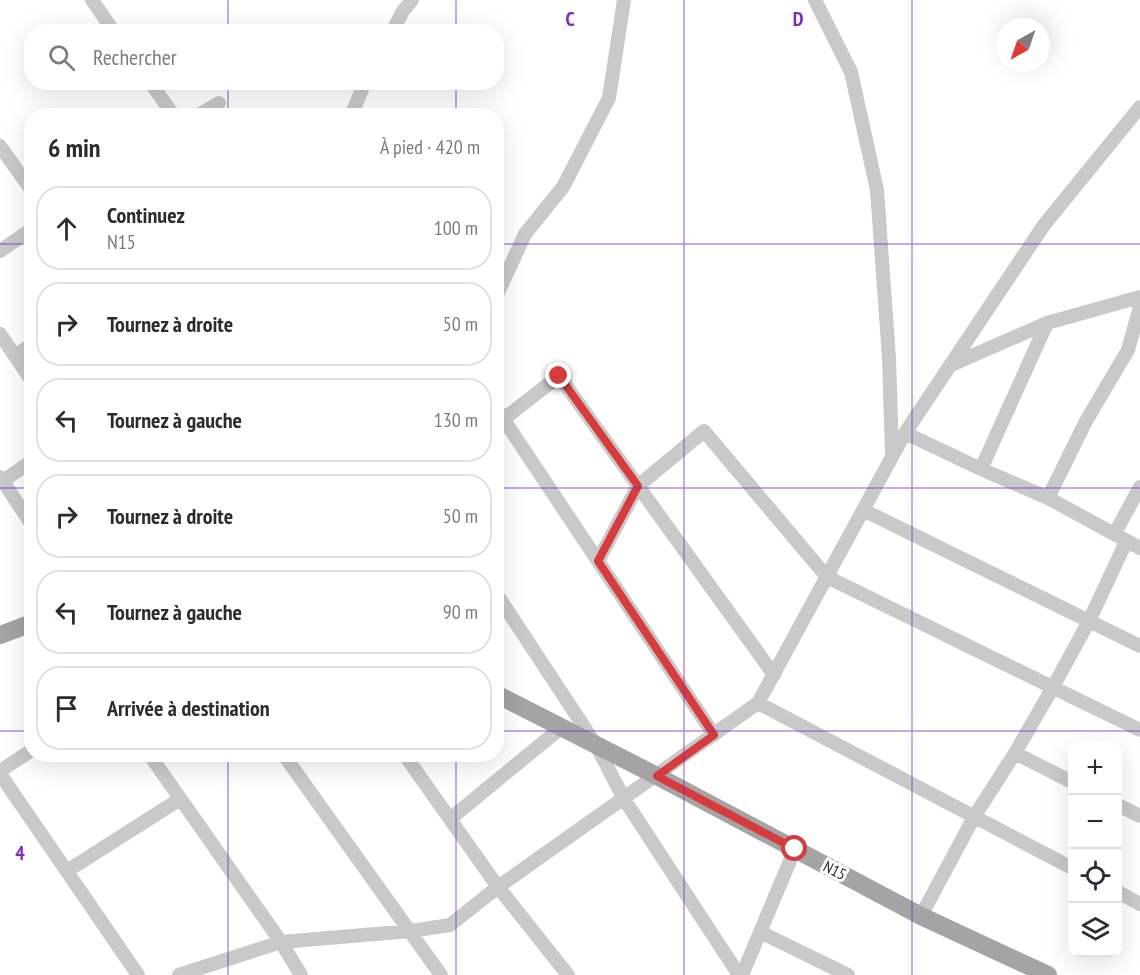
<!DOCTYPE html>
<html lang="fr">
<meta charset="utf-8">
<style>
:root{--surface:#fff;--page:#f2f2f3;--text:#2b2b33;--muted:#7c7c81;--line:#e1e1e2}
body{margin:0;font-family:"PT Sans Narrow",sans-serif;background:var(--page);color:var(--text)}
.controls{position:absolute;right:18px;bottom:18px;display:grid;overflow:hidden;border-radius:12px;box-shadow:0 6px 24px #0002}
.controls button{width:54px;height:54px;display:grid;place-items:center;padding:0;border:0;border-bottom:2px solid var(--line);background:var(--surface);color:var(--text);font:30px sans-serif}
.compass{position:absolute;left:996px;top:18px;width:54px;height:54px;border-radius:50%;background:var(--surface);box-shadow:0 6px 24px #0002;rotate:220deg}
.stop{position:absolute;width:18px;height:18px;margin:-14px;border:4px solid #d63b3d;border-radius:50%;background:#fff}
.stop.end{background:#d63b3d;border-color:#fff;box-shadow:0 2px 6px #0008}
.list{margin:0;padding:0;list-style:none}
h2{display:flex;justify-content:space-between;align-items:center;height:78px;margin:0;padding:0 24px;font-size:26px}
h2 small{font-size:20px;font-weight:400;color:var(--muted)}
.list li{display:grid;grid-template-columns:39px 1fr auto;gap:18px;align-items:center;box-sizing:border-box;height:84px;margin:0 12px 12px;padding:0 12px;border:2px solid var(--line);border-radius:24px}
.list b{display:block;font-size:22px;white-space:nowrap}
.list p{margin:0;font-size:20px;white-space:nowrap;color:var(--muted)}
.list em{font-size:20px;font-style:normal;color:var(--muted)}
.icon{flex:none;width:33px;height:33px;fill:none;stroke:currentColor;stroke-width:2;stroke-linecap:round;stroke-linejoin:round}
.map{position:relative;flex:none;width:1140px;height:975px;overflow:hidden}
.search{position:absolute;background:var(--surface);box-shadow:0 6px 24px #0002;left:24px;top:24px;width:480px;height:66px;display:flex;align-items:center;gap:15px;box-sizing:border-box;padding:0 21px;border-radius:24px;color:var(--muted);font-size:22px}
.panel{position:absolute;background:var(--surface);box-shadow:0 6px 24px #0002;left:24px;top:108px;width:480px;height:654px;border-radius:24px}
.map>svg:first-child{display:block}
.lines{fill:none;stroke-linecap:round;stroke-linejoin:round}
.minor{stroke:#c9c9c9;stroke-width:14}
.major{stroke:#a4a4a4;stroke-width:18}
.route{stroke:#d63b3d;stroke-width:8}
.grid{fill:none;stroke:#7b2cbf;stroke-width:1.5;stroke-opacity:0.55}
.labels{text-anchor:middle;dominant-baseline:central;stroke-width:6;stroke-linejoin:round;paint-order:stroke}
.street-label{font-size:16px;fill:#2c2c2c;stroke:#fff}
.grid-label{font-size:20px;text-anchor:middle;font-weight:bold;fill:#7b2cbf;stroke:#fff;stroke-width:6;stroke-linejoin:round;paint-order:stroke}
</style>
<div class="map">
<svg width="1140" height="975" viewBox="0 0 1140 975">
<rect width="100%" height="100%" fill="#fff"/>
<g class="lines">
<path class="minor" d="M 92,0 L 114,32
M 815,0 L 851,72 L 877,190 L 889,358 L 892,454
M 392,32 L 403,11 L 412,0
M 150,82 L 174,116
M 197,116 L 219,103
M 351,116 L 365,82
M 0,146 L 32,191
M 0,251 L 32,229
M 496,297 L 525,234 L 563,187 L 609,98 L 624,0
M 0,334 L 32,381
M 15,356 L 32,344
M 951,365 L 1047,323 L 1140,297
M 496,408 L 714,735
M 496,425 L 559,376 L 774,675
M 905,433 L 981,469 L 1048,498 L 1140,548
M 981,469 L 1047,323
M 0,477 L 32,525
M 0,483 L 32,461
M 1048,498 L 1086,421 L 1128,350 L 1140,307
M 863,510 L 1140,646
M 1115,533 L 1140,487
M 598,561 L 638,486 L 704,431 L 827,577 L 1140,730
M 496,593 L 596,745 L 624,799 L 739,975
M 758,703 L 1072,868
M 1015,753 L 1072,782
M 149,754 L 281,942 L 301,975
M 283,754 L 441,975
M 404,754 L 498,887 L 568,975
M 0,771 L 32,750
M 0,774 L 138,975
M 1118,805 L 1140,816
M 450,819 L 562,727
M 67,871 L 180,799
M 1118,892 L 1140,904
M 921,916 L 974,817 L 1015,753 L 1053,687 L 1089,621 L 1126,542
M 760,932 L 848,975
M 179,975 L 281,942 L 411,931 L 450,925 L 498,887 L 758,703 L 905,433 L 1044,225 L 1140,107
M 742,975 L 795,849"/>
<path class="major" d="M 0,635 L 32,623
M 496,694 L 657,776 L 921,916 L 1048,975"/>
</g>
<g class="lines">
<path class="route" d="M 559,376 L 638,486 L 598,561 L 714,735 L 657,776 L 795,849"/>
</g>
<path class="grid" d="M 228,0 L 228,32M 456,0 L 456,32M 684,0 L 684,975M 912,0 L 912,975M 228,82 L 228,116M 456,82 L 456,116M 0,244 L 32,244M 496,244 L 1140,244M 0,488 L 32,488M 496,488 L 1140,488M 0,731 L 32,731M 496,731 L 1140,731M 228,754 L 228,975M 456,754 L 456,975"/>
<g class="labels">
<g class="street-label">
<text transform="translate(835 870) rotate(28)">N15</text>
</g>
</g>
<g class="grid-label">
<text x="570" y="26">C</text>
<text x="798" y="26">D</text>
<text x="20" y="860">4</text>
</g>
</svg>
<div class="controls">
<button>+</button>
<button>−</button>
<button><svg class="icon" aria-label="locate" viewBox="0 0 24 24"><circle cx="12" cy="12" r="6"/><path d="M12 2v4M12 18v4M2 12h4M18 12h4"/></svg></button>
<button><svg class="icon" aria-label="layers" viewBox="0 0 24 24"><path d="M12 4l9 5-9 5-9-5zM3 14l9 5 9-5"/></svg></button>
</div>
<svg class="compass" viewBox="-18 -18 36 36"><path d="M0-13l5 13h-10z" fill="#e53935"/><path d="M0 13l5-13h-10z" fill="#7c7c81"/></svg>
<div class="stop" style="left:795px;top:849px"></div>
<div class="stop end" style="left:559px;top:376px"></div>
<div class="search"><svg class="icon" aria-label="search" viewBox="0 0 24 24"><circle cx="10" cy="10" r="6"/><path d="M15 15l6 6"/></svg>Rechercher</div>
<section class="panel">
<h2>6 min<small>À pied · 420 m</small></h2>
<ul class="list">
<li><svg class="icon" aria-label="ahead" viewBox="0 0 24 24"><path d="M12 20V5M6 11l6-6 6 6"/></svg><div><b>Continuez</b><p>N15</p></div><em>100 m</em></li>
<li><svg class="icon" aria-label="right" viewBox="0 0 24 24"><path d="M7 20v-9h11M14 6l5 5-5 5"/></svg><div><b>Tournez à droite</b></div><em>50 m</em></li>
<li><svg class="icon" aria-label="left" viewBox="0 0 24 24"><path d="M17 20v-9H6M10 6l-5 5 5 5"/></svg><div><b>Tournez à gauche</b></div><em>130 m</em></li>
<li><svg class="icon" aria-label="right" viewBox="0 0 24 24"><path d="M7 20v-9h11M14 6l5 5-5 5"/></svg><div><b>Tournez à droite</b></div><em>50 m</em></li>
<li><svg class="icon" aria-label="left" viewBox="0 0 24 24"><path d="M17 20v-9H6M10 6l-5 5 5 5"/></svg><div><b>Tournez à gauche</b></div><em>90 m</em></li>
<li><svg class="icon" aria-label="arrive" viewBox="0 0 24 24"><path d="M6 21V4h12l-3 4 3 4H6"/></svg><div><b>Arrivée à destination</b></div></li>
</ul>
</section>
</div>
